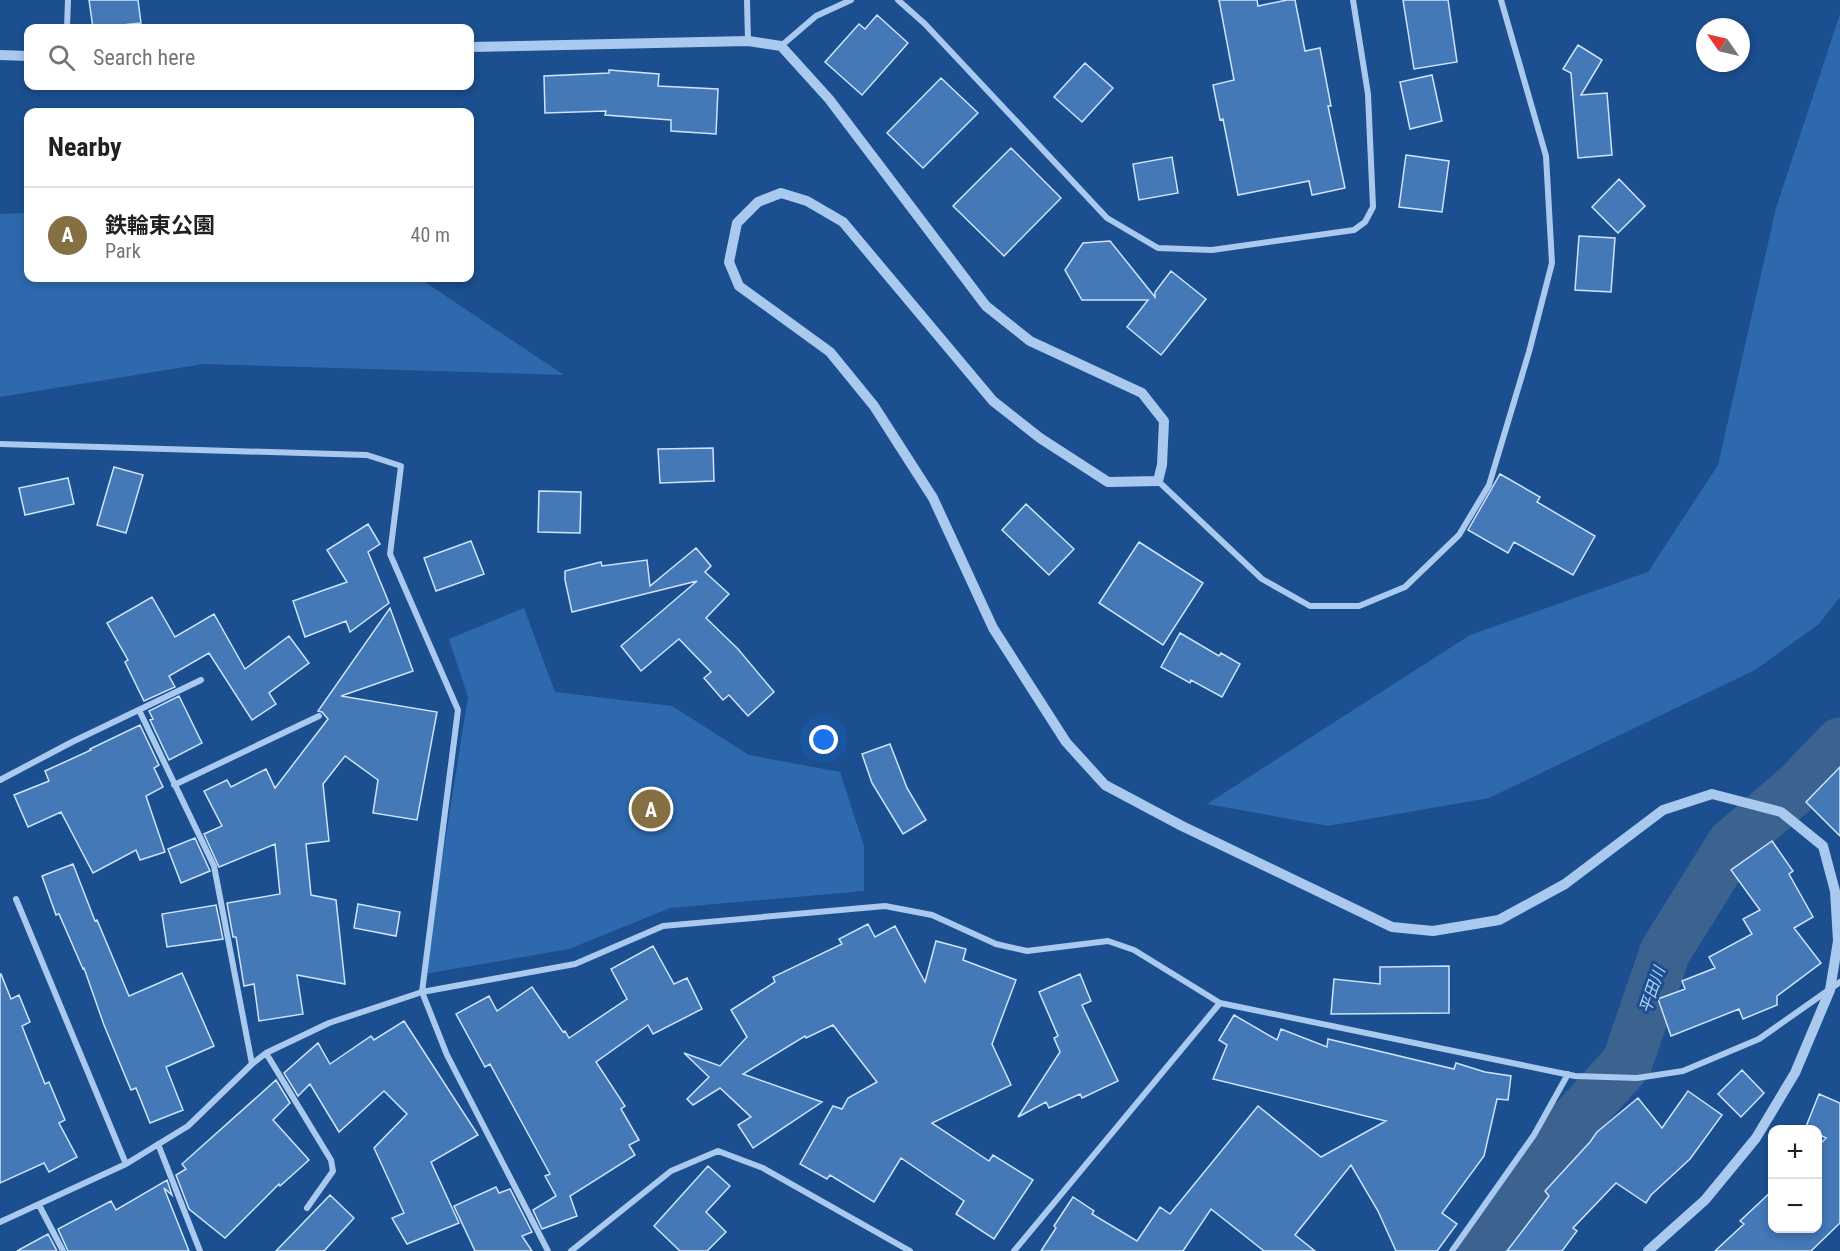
<!DOCTYPE html>
<meta charset="utf-8">
<style>
:root{--surface:#fff;--page:#f6f6f6;--text:#202124;--muted:#757577;--line:#e0e0e0;--accent:#847042}
body{margin:0;font-family:"Roboto Condensed","Noto Sans JP",sans-serif;background:var(--page);color:var(--text)}
.controls{position:absolute;right:18px;bottom:18px;display:grid;overflow:hidden;border-radius:12px;box-shadow:0 3px 9px #0003}
.controls button{width:54px;height:54px;display:grid;place-items:center;padding:0;border:0;border-bottom:2px solid var(--line);background:var(--surface);color:var(--text);font:30px sans-serif}
.compass{position:absolute;left:1696px;top:18px;width:54px;height:54px;border-radius:50%;background:var(--surface);box-shadow:0 3px 9px #0003;rotate:304deg}
.you{position:absolute;left:824px;top:740px;width:21px;height:21px;margin:-15px;border:4px solid #fff;border-radius:50%;background:#1a73e8;box-shadow:0 0 0 9px #1a73e833}
.badge{display:grid;place-items:center;width:39px;height:39px;border-radius:50%;background:var(--accent);color:#fff;font-size:20px;font-weight:700}
.pin{position:absolute;translate:-50% -50%;border:3px solid #fff;box-shadow:0 2px 6px #0006}
.list{margin:0;padding:0;list-style:none}
h2{display:flex;justify-content:space-between;align-items:center;height:78px;margin:0;padding:0 24px;font-size:26px}
h2 small{font-size:20px;font-weight:400;color:var(--muted)}
.list li{display:grid;grid-template-columns:39px 1fr auto;gap:18px;align-items:center;box-sizing:border-box;height:96px;padding:0 24px;border-top:2px solid var(--line)}
.list b{display:block;font-size:22px;white-space:nowrap}
.list p{margin:0;font-size:20px;white-space:nowrap;color:var(--muted)}
.list em{font-size:20px;font-style:normal;color:var(--muted)}
.icon{flex:none;width:33px;height:33px;fill:none;stroke:currentColor;stroke-width:2;stroke-linecap:round;stroke-linejoin:round}
.map{position:relative;flex:none;width:1840px;height:1251px;overflow:hidden}
.search{position:absolute;background:var(--surface);box-shadow:0 3px 9px #0003;left:24px;top:24px;width:450px;height:66px;display:flex;align-items:center;gap:15px;box-sizing:border-box;padding:0 21px;border-radius:12px;color:var(--muted);font-size:22px}
.panel{position:absolute;background:var(--surface);box-shadow:0 3px 9px #0003;left:24px;top:108px;width:450px;height:174px;border-radius:12px}
.map>svg:first-child{display:block}
.green{fill:#2e69ad}
.lines{fill:none;stroke-linecap:round;stroke-linejoin:round}
.river{stroke:#3c6290;stroke-width:51}
.building{fill:#4478b7;stroke:#cfe3fa;stroke-width:1.5}
.minor{stroke:#a9c9ee;stroke-width:6}
.tertiary{stroke:#a9c9ee;stroke-width:10}
.labels{text-anchor:middle;dominant-baseline:central;stroke-width:6;stroke-linejoin:round;paint-order:stroke}
.water-label{font-size:16px;font-style:italic;fill:#b5d3f5;stroke:#1b4f8f}
</style>
<div class="map">
<svg width="1840" height="1251" viewBox="0 0 1840 1251">
<rect width="100%" height="100%" fill="#1b4f8f"/>
<path class="green" d="M 1840,14 L 1840,597 L 1819,624 L 1755,670 L 1489,798 L 1328,826 L 1207,804 L 1470,635 L 1648,572 L 1718,465 L 1776,208 Z
M 28,213 L 28,278 L 419,278 L 564,375 L 203,364 L 0,397 L 0,214 Z
M 524,608 L 555,692 L 672,706 L 749,755 L 840,772 L 864,846 L 864,891 L 670,908 L 569,949 L 424,974 L 468,697 L 449,639 Z"/>
<g class="lines">
<path class="river" d="M 1483,1251 L 1567,1129 L 1627,1063 L 1665,952 L 1732,844 L 1799,786 L 1840,743"/>
</g>
<path class="building" d="M 89,0 L 138,0 L 141,23 L 93,28 Z
M 1219,0 L 1257,0 L 1258,6 L 1287,0 L 1295,0 L 1305,51 L 1320,48 L 1331,106 L 1328,106 L 1345,188 L 1312,195 L 1309,181 L 1238,195 L 1223,119 L 1220,120 L 1213,85 L 1234,80 Z
M 1403,0 L 1448,0 L 1457,62 L 1414,69 Z
M 877,15 L 908,43 L 862,95 L 825,62 L 859,24 L 865,29 Z
M 1578,45 L 1602,60 L 1581,95 L 1607,93 L 1612,155 L 1578,158 L 1571,73 L 1563,69 Z
M 1085,63 L 1113,88 L 1082,122 L 1054,97 Z
M 609,70 L 659,74 L 658,86 L 718,89 L 716,134 L 671,131 L 671,120 L 605,115 L 606,111 L 545,113 L 544,76 L 609,73 Z
M 1432,75 L 1442,121 L 1410,129 L 1400,82 Z
M 941,78 L 978,113 L 923,168 L 887,133 Z
M 1011,148 L 1061,198 L 1004,256 L 953,206 Z
M 1406,155 L 1449,161 L 1442,212 L 1399,207 Z
M 1172,157 L 1178,193 L 1139,200 L 1133,164 Z
M 1619,179 L 1645,206 L 1618,233 L 1592,207 Z
M 1579,236 L 1615,238 L 1611,292 L 1575,290 Z
M 1110,241 L 1155,297 L 1155,292 L 1171,271 L 1206,299 L 1161,355 L 1127,327 L 1148,300 L 1082,300 L 1065,270 L 1083,243 Z
M 713,448 L 714,481 L 660,483 L 658,449 Z
M 114,467 L 143,475 L 126,533 L 97,525 Z
M 1500,474 L 1540,497 L 1537,502 L 1595,536 L 1573,575 L 1514,542 L 1508,553 L 1468,530 Z
M 68,478 L 74,504 L 25,515 L 19,488 Z
M 539,491 L 581,492 L 580,533 L 538,532 Z
M 1026,504 L 1074,549 L 1049,575 L 1002,530 Z
M 368,524 L 380,544 L 368,552 L 389,603 L 350,632 L 346,621 L 305,637 L 293,601 L 347,582 L 327,550 Z
M 471,541 L 484,574 L 436,591 L 424,558 Z
M 1139,542 L 1203,583 L 1163,645 L 1099,603 Z
M 696,548 L 711,566 L 705,572 L 729,594 L 706,618 L 738,649 L 774,692 L 748,716 L 729,695 L 723,700 L 704,678 L 711,672 L 679,639 L 641,671 L 621,646 L 697,581 L 572,612 L 565,580 L 565,571 L 601,562 L 602,566 L 647,560 L 650,586 Z
M 152,597 L 175,637 L 214,614 L 245,669 L 289,636 L 309,663 L 269,693 L 276,704 L 252,720 L 209,653 L 169,676 L 175,687 L 144,701 L 125,662 L 128,660 L 107,623 Z
M 390,608 L 413,671 L 341,696 L 437,712 L 417,820 L 373,813 L 378,780 L 345,756 L 323,784 L 329,841 L 306,844 L 311,895 L 336,900 L 345,984 L 297,975 L 303,1014 L 259,1021 L 254,984 L 244,986 L 236,937 L 233,937 L 227,903 L 280,894 L 275,844 L 219,867 L 204,834 L 222,826 L 204,791 L 227,780 L 231,787 L 266,769 L 275,788 L 328,719 L 322,712 L 318,711 Z
M 1180,633 L 1219,656 L 1221,653 L 1240,664 L 1222,697 L 1191,680 L 1190,683 L 1161,667 Z
M 179,696 L 202,743 L 169,760 L 150,720 L 153,719 L 149,711 Z
M 140,725 L 159,765 L 154,768 L 163,787 L 146,796 L 165,852 L 140,860 L 136,850 L 93,873 L 61,812 L 28,827 L 14,795 L 49,781 L 45,771 L 91,750 L 90,749 Z
M 890,744 L 907,788 L 926,820 L 903,834 L 872,783 L 862,754 Z
M 1840,767 L 1840,836 L 1806,802 Z
M 195,838 L 210,871 L 181,883 L 168,849 Z
M 1772,841 L 1793,871 L 1789,874 L 1813,917 L 1794,928 L 1821,963 L 1777,996 L 1777,1005 L 1743,1019 L 1739,1009 L 1671,1036 L 1658,999 L 1685,989 L 1682,981 L 1715,968 L 1709,957 L 1752,934 L 1743,919 L 1760,910 L 1731,870 Z
M 73,864 L 95,921 L 97,920 L 129,996 L 182,973 L 214,1046 L 166,1067 L 183,1110 L 150,1123 L 136,1088 L 131,1090 L 104,1025 L 84,968 L 83,969 L 59,914 L 56,915 L 42,876 Z
M 358,904 L 400,912 L 396,936 L 354,928 Z
M 216,905 L 223,939 L 167,947 L 162,914 Z
M 868,924 L 875,937 L 895,926 L 925,982 L 936,941 L 966,949 L 963,960 L 1016,980 L 992,1044 L 1011,1085 L 932,1123 L 989,1161 L 993,1155 L 1033,1180 L 994,1239 L 956,1214 L 964,1201 L 901,1158 L 874,1202 L 830,1175 L 827,1179 L 800,1164 L 833,1106 L 842,1109 L 848,1098 L 877,1082 L 833,1025 L 806,1038 L 805,1036 L 743,1074 L 822,1102 L 753,1148 L 738,1125 L 751,1117 L 720,1088 L 693,1105 L 687,1099 L 709,1077 L 684,1053 L 720,1066 L 747,1037 L 731,1010 L 775,982 L 773,977 L 842,944 L 839,939 Z
M 653,946 L 674,984 L 687,978 L 702,1009 L 653,1034 L 648,1025 L 596,1062 L 625,1106 L 621,1109 L 639,1140 L 629,1145 L 635,1155 L 570,1196 L 577,1216 L 542,1229 L 533,1210 L 556,1196 L 545,1176 L 550,1174 L 490,1064 L 485,1067 L 456,1014 L 489,996 L 497,1011 L 532,987 L 563,1032 L 565,1031 L 569,1038 L 627,999 L 611,969 Z
M 1449,966 L 1449,1013 L 1331,1014 L 1334,979 L 1380,984 L 1380,967 Z
M 0,974 L 1,974 L 11,999 L 19,995 L 30,1022 L 22,1026 L 45,1084 L 49,1082 L 65,1120 L 59,1123 L 77,1157 L 49,1172 L 44,1163 L 0,1183 Z
M 1080,974 L 1091,1001 L 1082,1005 L 1118,1081 L 1082,1098 L 1080,1094 L 1049,1108 L 1046,1102 L 1018,1117 L 1060,1052 L 1054,1038 L 1058,1036 L 1039,992 Z
M 1234,1015 L 1277,1040 L 1281,1029 L 1327,1047 L 1328,1039 L 1454,1069 L 1456,1063 L 1485,1072 L 1511,1076 L 1508,1100 L 1497,1099 L 1484,1156 L 1442,1213 L 1457,1224 L 1437,1251 L 1396,1251 L 1378,1211 L 1351,1165 L 1295,1235 L 1315,1251 L 1264,1251 L 1211,1209 L 1183,1251 L 1041,1251 L 1056,1228 L 1054,1226 L 1073,1197 L 1094,1211 L 1092,1214 L 1137,1241 L 1160,1207 L 1170,1214 L 1258,1106 L 1321,1157 L 1386,1121 L 1213,1079 L 1227,1045 L 1219,1040 Z
M 404,1021 L 478,1135 L 431,1162 L 459,1223 L 407,1244 L 392,1218 L 404,1213 L 374,1148 L 407,1114 L 384,1091 L 339,1132 L 310,1084 L 298,1096 L 284,1073 L 318,1043 L 330,1064 L 371,1036 L 374,1040 Z
M 1742,1070 L 1764,1093 L 1741,1117 L 1718,1094 Z
M 276,1080 L 290,1103 L 273,1120 L 309,1160 L 280,1186 L 279,1184 L 225,1238 L 189,1209 L 176,1175 L 186,1169 L 182,1164 Z
M 1688,1091 L 1722,1115 L 1690,1159 L 1651,1195 L 1646,1203 L 1616,1183 L 1573,1228 L 1577,1231 L 1562,1251 L 1507,1251 L 1549,1196 L 1545,1191 L 1590,1142 L 1597,1132 L 1638,1098 L 1662,1128 Z
M 1819,1094 L 1840,1103 L 1840,1223 L 1811,1251 L 1715,1251 L 1744,1224 L 1740,1221 L 1773,1190 L 1773,1228 L 1818,1228 L 1818,1146 L 1826,1138 L 1818,1134 L 1818,1130 L 1805,1129 Z
M 708,1166 L 730,1186 L 706,1212 L 726,1232 L 707,1251 L 680,1251 L 654,1226 Z
M 167,1180 L 172,1195 L 164,1188 L 189,1251 L 68,1251 L 58,1229 L 111,1201 L 116,1210 Z
M 496,1187 L 499,1193 L 510,1189 L 532,1232 L 522,1236 L 532,1251 L 475,1251 L 454,1206 Z
M 330,1195 L 354,1218 L 324,1251 L 276,1251 Z
M 48,1234 L 57,1251 L 17,1251 Z"/>
<g class="lines">
<path class="minor" d="M 747,0 L 748,41
M 898,0 L 925,24 L 1107,218 L 1158,248 L 1212,250 L 1354,230 L 1365,222 L 1373,207 L 1368,94 L 1353,0
M 67,28 L 68,0
M 781,46 L 816,16 L 851,0
M 0,444 L 367,455 L 401,466 L 390,554 L 458,710 L 422,992 L 447,1055 L 548,1251
M 1158,481 L 1262,579 L 1310,606 L 1359,606 L 1405,587 L 1459,535 L 1489,485 L 1529,352 L 1552,263 L 1546,156 L 1501,0
M 139,710 L 214,866 L 252,1064
M 0,780 L 72,742 L 201,680
M 174,785 L 319,716
M 16,899 L 126,1164
M 266,1053 L 331,1160 L 333,1171 L 307,1208
M 158,1144 L 200,1251
M 39,1205 L 63,1251
M 0,1222 L 126,1164 L 188,1126 L 252,1064 L 266,1053 L 329,1023 L 422,992 L 575,964 L 663,926 L 885,906 L 932,915 L 996,944 L 1027,951 L 1108,941 L 1134,950 L 1220,1003 L 1575,1076 L 1637,1078 L 1683,1071 L 1759,1039 L 1840,982
M 571,1251 L 671,1171 L 718,1151 L 763,1168 L 910,1251
M 1014,1251 L 1220,1003
M 1452,1251 L 1534,1135 L 1568,1074"/>
<path class="tertiary" d="M 470,47 L 748,41 L 781,46 L 829,99 L 986,306 L 1030,341 L 1142,393 L 1164,421 L 1162,465 L 1158,481 L 1108,482 L 1040,438 L 993,401 L 843,222 L 807,201 L 781,193 L 758,202 L 737,223 L 729,262 L 739,286 L 830,352 L 874,406 L 933,498 L 993,628 L 1066,742 L 1105,785 L 1182,826 L 1392,927 L 1433,931 L 1499,920 L 1565,884 L 1663,810 L 1712,794 L 1781,812 L 1823,846 L 1835,891 L 1838,941 L 1830,990 L 1795,1073 L 1756,1138 L 1705,1200 L 1648,1251
M 0,55 L 28,56"/>
</g>
<g class="labels">
<g class="water-label">
<text transform="translate(1652 990) rotate(-71)">平田川</text>
</g>
</g>
</svg>
<div class="controls">
<button>+</button>
<button>−</button>
</div>
<svg class="compass" viewBox="-18 -18 36 36"><path d="M0-13l5 13h-10z" fill="#e53935"/><path d="M0 13l5-13h-10z" fill="#757577"/></svg>
<div class="you"></div>
<div class="pin badge" style="left:651px;top:809px">A</div>
<div class="search"><svg class="icon" aria-label="search" viewBox="0 0 24 24"><circle cx="10" cy="10" r="6"/><path d="M15 15l6 6"/></svg>Search here</div>
<section class="panel">
<h2>Nearby<small></small></h2>
<ul class="list">
<li><span class="badge">A</span><div><b>鉄輪東公園</b><p>Park</p></div><em>40 m</em></li>
</ul>
</section>
</div>
